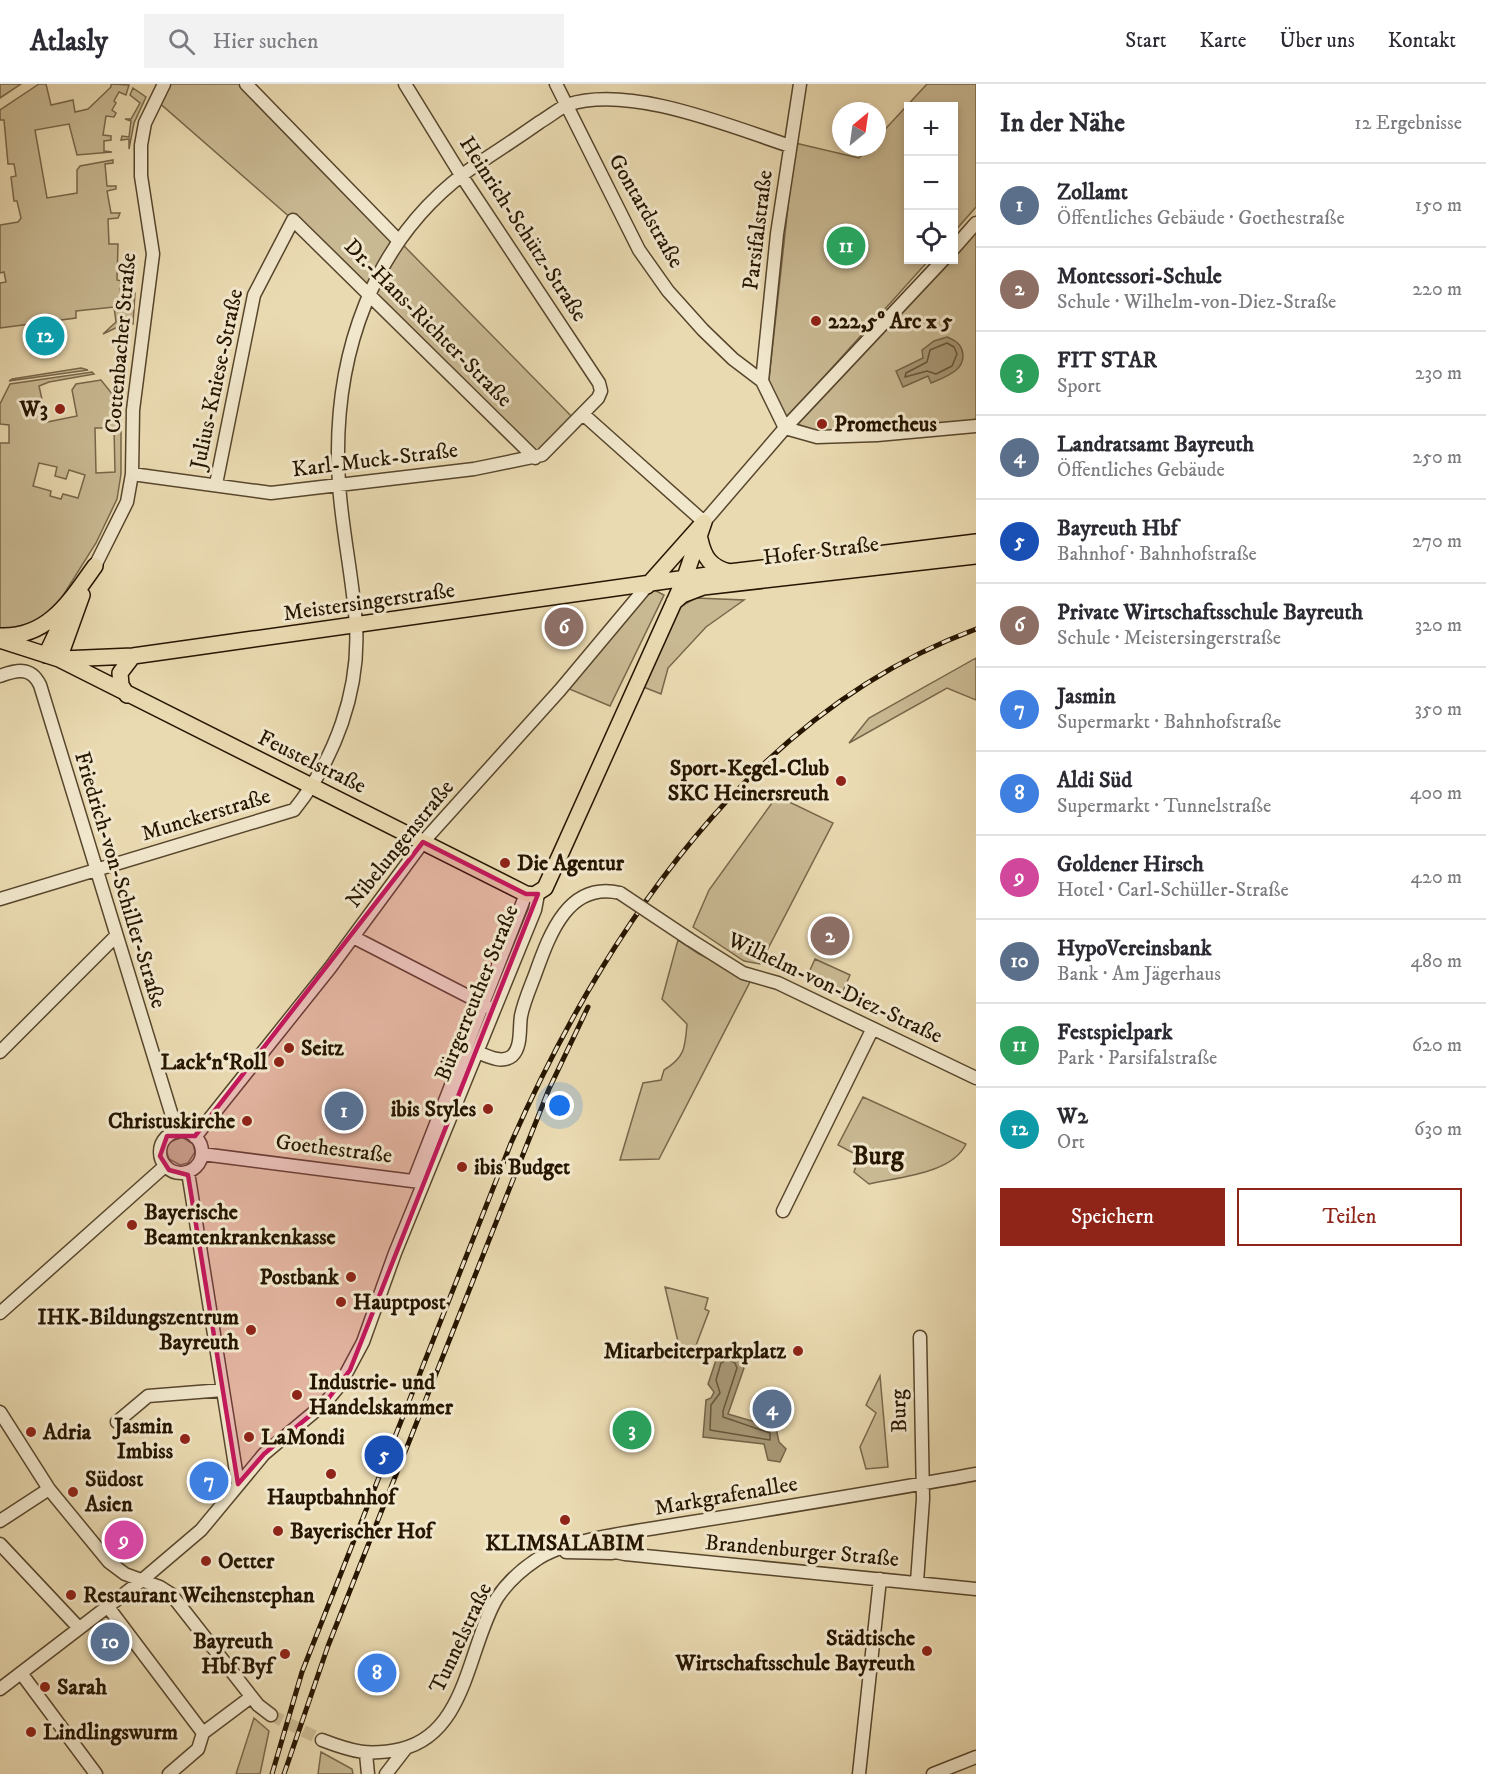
<!DOCTYPE html>
<html lang="de">
<meta charset="utf-8">
<style>
:root{--surface:#fff;--page:#f2f2f3;--text:#2b2b33;--muted:#7c7c81;--line:#e1e1e2;--accent:#8f2418}
body{margin:0;font-family:"IM FELL DW Pica",serif;background:var(--page);color:var(--text)}
.controls{position:absolute;right:18px;top:18px;display:grid;overflow:hidden;border-radius:0px;box-shadow:0 3px 9px #0003}
.controls button{width:54px;height:54px;display:grid;place-items:center;padding:0;border:0;border-bottom:2px solid var(--line);background:var(--surface);color:var(--text);font:30px sans-serif}
.compass{position:absolute;left:832px;top:18px;width:54px;height:54px;border-radius:50%;background:var(--surface);box-shadow:0 3px 9px #0003;rotate:29deg}
.you{position:absolute;left:560px;top:1022px;width:21px;height:21px;margin:-15px;border:4px solid #fff;border-radius:50%;background:#1a73e8;box-shadow:0 0 0 9px #1a73e833}
.badge{display:grid;place-items:center;width:39px;height:39px;border-radius:50%;background:var(--accent);color:#fff;font-size:20px;font-weight:700}
.pin{position:absolute;translate:-50% -50%;border:3px solid #fff;box-shadow:0 2px 6px #0006}
.list{margin:0;padding:0;list-style:none}
h2{display:flex;justify-content:space-between;align-items:center;height:78px;margin:0;padding:0 24px;font-size:26px}
h2 small{font-size:20px;font-weight:400;color:var(--muted)}
.list li{display:grid;grid-template-columns:39px 1fr auto;gap:18px;align-items:center;box-sizing:border-box;height:84px;padding:0 24px;border-top:2px solid var(--line)}
.list b{display:block;font-size:22px;white-space:nowrap}
.list p{margin:0;font-size:20px;white-space:nowrap;color:var(--muted)}
.list em{font-size:20px;font-style:normal;color:var(--muted)}
.actions{display:flex;gap:12px;padding:18px 24px}
.actions a{flex:1;padding:14px 0;border:2px solid var(--accent);border-radius:0px;text-align:center;font-size:21px;color:var(--accent)}
.actions .main{background:var(--accent);color:#fff}
.icon{flex:none;width:33px;height:33px;fill:none;stroke:currentColor;stroke-width:2;stroke-linecap:round;stroke-linejoin:round}
.map{position:relative;flex:none;width:976px;height:1690px;overflow:hidden}
header{display:flex;align-items:center;gap:36px;box-sizing:border-box;height:84px;padding:0 30px;background:var(--surface);border-bottom:2px solid var(--line)}
header strong{font-size:28px}
nav{display:flex;gap:33px;margin-inline-start:auto;font-size:21px}
.search{width:420px;height:54px;background:var(--page);display:flex;align-items:center;gap:15px;box-sizing:border-box;padding:0 21px;border-radius:0px;color:var(--muted);font-size:22px}
main{display:flex}
aside{flex:1;background:var(--surface)}
.map>svg:first-child{display:block}
.green{fill:#c9b993;stroke:#78674a;stroke-width:1.5;fill-rule:evenodd}
.water{fill:#a79775;stroke:#736346;stroke-width:1.5}
.lines{fill:none;stroke-linecap:round;stroke-linejoin:round}
.shore{stroke:#66563a;stroke-width:1.5}
.minor-tunnel{stroke:#cdbc96;stroke-width:12;stroke-dasharray:12 6;stroke-linecap:butt}
.minor-casing{stroke:#57462c;stroke-width:15}
.major-casing{stroke:#261500;stroke-width:18}
.minor{stroke:#f1e7cc;stroke-width:12}
.major{stroke:#eadab1;stroke-width:15}
.rail-casing{stroke:#261500;stroke-width:5}
.rail{stroke:#f1e7cc;stroke-width:3;stroke-dasharray:9;stroke-linecap:butt}
.minor-bridge-casing{stroke:#57462c;stroke-width:15;stroke-linecap:butt}
.minor-bridge{stroke:#f1e7cc;stroke-width:12}
.marked{fill:#c2185b;fill-opacity:0.2;stroke:#c2185b;stroke-width:4.5;stroke-linejoin:round}
.poi-dot{fill:#8f2418;stroke:#f1e7cc;stroke-width:2}
.labels{text-anchor:middle;dominant-baseline:central;stroke-width:6;stroke-linejoin:round;paint-order:stroke}
.street-label{font-size:22px;fill:#261500;stroke:#f1e7cc}
.poi-label{font-size:22px;font-weight:bold;fill:#261500;stroke:#f1e7cc;text-anchor:start}
.quarter-label{font-size:26px;font-weight:bold;fill:#261500;stroke:#f1e7cc}
</style>
<header>
<strong>Atlasly</strong>
<div class="search"><svg class="icon" aria-label="search" viewBox="0 0 24 24"><circle cx="10" cy="10" r="6"/><path d="M15 15l6 6"/></svg>Hier suchen</div>
<nav><a>Start</a><a>Karte</a><a>Über uns</a><a>Kontakt</a></nav>
</header>
<main>
<div class="map">
<svg width="976" height="1690" viewBox="0 0 976 1690">
<rect width="100%" height="100%" fill="#eadab1"/>
<filter id="stains"><feTurbulence type="fractalNoise" baseFrequency=".00333" numOctaves="4"/><feColorMatrix values="0 0 0 0 .2 0 0 0 0 .09 0 0 0 0 .02 0 0 0 .5 -.17"/></filter>
<radialGradient id="worn" r=".72"><stop offset=".6" stop-color="#630" stop-opacity="0"/><stop offset="1" stop-color="#630" stop-opacity=".3"/></radialGradient>
<path class="green" d="M 0,0 L 21,0 L 0,14 Z
M 39,0 L 46,0 L 51,21 L 73,16 L 75,28 L 88,25 L 111,3 L 111,0 L 129,1 L 126,11 L 119,8 L 114,17 L 116,19 L 112,26 L 116,29 L 114,33 L 106,32 L 103,51 L 111,52 L 111,56 L 104,57 L 104,67 L 112,68 L 77,71 L 69,40 L 35,46 L 47,114 L 77,109 L 77,86 L 80,82 L 113,76 L 113,79 L 105,80 L 107,102 L 116,102 L 116,105 L 107,107 L 111,129 L 120,129 L 118,134 L 108,135 L 109,160 L 118,160 L 117,196 L 122,197 L 120,206 L 135,209 L 133,240 L 126,239 L 103,250 L 116,238 L 114,223 L 76,227 L 76,234 L 0,244 L 0,199 L 6,198 L 4,188 L 0,189 L 0,141 L 18,138 L 21,134 L 17,117 L 14,117 L 11,93 L 16,92 L 14,80 L 8,80 L 4,36 L 0,36 L 0,26 Z
M 165,0 L 245,0 L 577,338 L 535,373 L 293,136 L 156,16 Z
M 927,0 L 976,0 L 976,123 L 954,148 L 954,22 L 908,22 L 908,176 L 929,176 L 786,335 L 768,304 L 795,59 L 859,74 L 869,63 L 877,63 L 877,54 Z
M 133,4 L 146,13 L 134,39 L 129,65 L 129,55 L 121,56 L 122,52 L 129,53 L 131,37 L 125,35 L 131,35 L 140,19 L 130,11 Z
M 976,146 L 976,335 L 966,339 L 902,346 L 819,348 L 797,340 L 949,176 L 954,176 L 954,170 Z
M 81,284 L 88,286 L 9,297 L 12,295 Z
M 92,288 L 94,290 L 49,298 L 39,302 L 47,338 L 77,332 L 72,306 L 76,300 L 101,296 L 121,321 L 121,390 L 117,415 L 96,459 L 59,518 L 38,542 L 0,547 L 0,359 L 9,359 L 9,341 L 0,340 L 0,320 L 10,300 ZM 95,344 L 114,344 L 115,388 L 96,389 ZM 39,379 L 57,383 L 55,392 L 66,395 L 69,386 L 85,391 L 78,414 L 63,410 L 61,415 L 50,412 L 51,407 L 33,402 Z
M 649,503 L 664,511 L 610,622 L 567,604 Z
M 695,514 L 744,516 L 706,543 L 668,584 L 661,610 L 641,602 L 674,527 Z
M 976,574 L 976,616 L 947,604 L 849,659 L 869,634 Z
M 777,712 L 833,739 L 760,880 L 744,877 L 693,843 L 709,806 Z
M 678,856 L 699,870 L 752,894 L 659,1075 L 620,1076 L 643,999 L 661,996 L 664,986 C 685,973 685,964 687,940 L 662,915 Z
M 815,875 L 850,891 L 841,912 L 806,895 Z
M 863,1013 L 966,1060 C 952,1090 898,1093 869,1100 L 854,1088 L 859,1072 L 838,1061 Z
M 182,1053 L 193,1060 L 195,1068 L 188,1079 L 180,1081 L 169,1075 L 166,1066 L 170,1058 Z
M 665,1203 L 708,1214 L 705,1225 L 709,1227 L 692,1272 L 680,1266 Z
M 880,1292 L 888,1383 L 866,1385 L 860,1363 L 876,1329 L 866,1321 Z
M 254,1634 L 269,1647 L 260,1690 L 236,1690 Z
M 321,1668 L 352,1685 L 353,1690 L 318,1690 Z"/>
<path class="water" d="M 947,253 C 954,256 960,259 962,266 C 968,286 945,293 931,299 L 928,292 L 903,303 L 896,287 L 923,274 L 922,266 L 934,257 Z
M 728,1269 L 741,1276 L 744,1284 L 728,1330 L 776,1344 L 779,1358 L 786,1365 L 780,1378 L 768,1376 L 764,1360 L 703,1353 L 706,1316 L 711,1314 L 714,1308 L 708,1300 L 716,1276 Z"/>
<g class="lines">
<path class="shore" d="M 947,259 L 954,263 L 957,270 L 952,282 L 936,290 L 927,287 L 905,293 L 906,289 L 927,278 L 930,266 Z
M 728,1275 L 735,1279 L 737,1284 L 723,1327 L 723,1333 L 770,1349 L 770,1356 L 710,1346 L 711,1321 L 720,1309 L 716,1296 L 721,1279 Z"/>
<path class="minor-tunnel" d="M 271,1631 L 322,1656"/>
<defs>
<path id="minor" d="M 246,0 L 398,156
M 556,0 L 639,166 L 668,207 L 703,246 L 733,275 L 762,297 L 785,344
M 954,164 L 976,139
M 762,297 L 777,150 L 800,0
M 584,331 L 704,438 L 785,344 L 943,176
M 785,344 L 817,353 L 877,351 L 976,342
M 132,390 L 271,409 L 474,385 L 542,371 L 598,314 L 601,307 L 599,299 L 461,91 L 405,0
M 216,400 L 254,211 L 293,136 L 535,374
M 95,482 L 127,418 L 132,390 L 133,326 L 153,170 L 141,92 L 141,61 L 145,39 L 164,0
M 0,592 C 16,586 31,582 40,601 L 177,1048
M 0,815 L 294,726 C 335,675 360,607 356,541 C 353,494 342,447 339,400 C 331,275 371,151 479,79 C 499,66 520,52 540,38 C 549,33 558,25 567,21 C 629,0 729,42 790,62
M 353,853 L 491,924
M 689,855 L 743,889 L 778,899 L 976,994
M 0,968 L 115,853
M 477,968 C 487,972 502,980 512,972 C 522,963 519,944 521,932 C 524,917 531,902 536,888 C 550,849 569,797 620,809
M160 1068a21 21 0 1 1 42 0a21 21 0 1 1-42 0Z
M 195,1053 L 330,884 L 423,758 L 560,606 L 647,502
M 202,1070 L 420,1098
M 188,1088 L 238,1400
M 414,1096 L 526,810
M 783,1127 L 872,946
M 0,1229 L 165,1082
M 0,1328 L 49,1405 L 109,1478 L 125,1490 L 160,1503 L 171,1510 L 258,1621 L 271,1631
M 117,1338 L 148,1312 L 223,1306
M 0,1437 L 49,1405
M 597,1456 L 610,1467 L 625,1470 L 976,1505
M 0,1460 L 79,1544
M 566,1468 L 612,1469
M 917,1498 L 923,1415 L 920,1253
M 108,1523 L 203,1649
M 21,1589 L 96,1690
M 0,1605 L 141,1497 L 201,1446 L 264,1370 L 325,1319 L 340,1301 L 363,1258 L 395,1169 L 535,826 L 538,810
M 203,1649 L 251,1613
M 322,1656 C 353,1668 369,1672 401,1665 C 467,1650 468,1562 497,1514 C 507,1499 521,1486 536,1476 C 567,1454 642,1447 680,1440 C 779,1424 878,1408 976,1390
M 366,1670 L 368,1690
M 169,1690 L 198,1665 L 203,1649
M 386,1690 L 406,1664
M 859,1690 L 880,1495
M 933,1690 L 976,1673"/>
<path id="major" d="M 700,455 C 704,474 711,483 729,488
M 647,502 L 703,439
M 674,518 L 682,511 L 703,503 L 976,472
M 0,552 C 48,554 70,517 95,482
M 0,556 L 59,575 L 526,810 L 534,811 L 545,804 L 561,769 L 684,496 L 704,438
M 46,571 L 64,533
M 59,575 L 82,511
M 62,575 L 133,572 L 197,563 L 729,488 L 976,458
M 127,611 L 121,601 L 120,589 L 133,572"/>
</defs>
<use href="#minor" class="minor-casing"/>
<use href="#major" class="major-casing"/>
<use href="#minor" class="minor"/>
<use href="#major" class="major"/>
<defs>
<path id="rail" d="M 272,1690 L 302,1588 L 511,1059 C 604,849 751,628 976,545
M 284,1690 L 328,1562 L 549,1005 L 588,923"/>
</defs>
<use href="#rail" class="rail-casing"/>
<use href="#rail" class="rail"/>
<defs>
<path id="minor-bridge" d="M 620,809 L 689,855"/>
</defs>
<use href="#minor-bridge" class="minor-bridge-casing"/>
<use href="#minor-bridge" class="minor-bridge"/>
</g>
<path class="marked" d="M 423,758 L 526,810 L 538,810 L 350,1286 L 325,1319 L 264,1370 L 238,1400 L 188,1091 L 169,1086 L 160,1072 L 167,1052 L 195,1052 Z"/>
<g class="poi-dot">
<circle cx="816" cy="237" r="6"/>
<circle cx="60" cy="325" r="6"/>
<circle cx="822" cy="340" r="6"/>
<circle cx="841" cy="697" r="6"/>
<circle cx="505" cy="779" r="6"/>
<circle cx="289" cy="964" r="6"/>
<circle cx="279" cy="978" r="6"/>
<circle cx="488" cy="1025" r="6"/>
<circle cx="247" cy="1037" r="6"/>
<circle cx="462" cy="1083" r="6"/>
<circle cx="132" cy="1141" r="6"/>
<circle cx="351" cy="1193" r="6"/>
<circle cx="341" cy="1218" r="6"/>
<circle cx="251" cy="1246" r="6"/>
<circle cx="798" cy="1267" r="6"/>
<circle cx="297" cy="1311" r="6"/>
<circle cx="31" cy="1348" r="6"/>
<circle cx="249" cy="1353" r="6"/>
<circle cx="185" cy="1355" r="6"/>
<circle cx="331" cy="1390" r="6"/>
<circle cx="73" cy="1408" r="6"/>
<circle cx="565" cy="1436" r="6"/>
<circle cx="278" cy="1447" r="6"/>
<circle cx="206" cy="1477" r="6"/>
<circle cx="71" cy="1511" r="6"/>
<circle cx="927" cy="1567" r="6"/>
<circle cx="285" cy="1570" r="6"/>
<circle cx="45" cy="1603" r="6"/>
<circle cx="31" cy="1648" r="6"/>
</g>
<g class="labels">
<g class="street-label">
<text transform="translate(646 127) rotate(60)">Gontardstraße</text>
<text transform="translate(523 145) rotate(57)">Heinrich-Schütz-Straße</text>
<text transform="translate(758 146) rotate(-83)">Parsifalstraße</text>
<text transform="translate(428 239) rotate(45)">Dr.-Hans-Richter-Straße</text>
<text transform="translate(121 259) rotate(-85)">Cottenbacher Straße</text>
<text transform="translate(217 295) rotate(-78)">Julius-Kniese-Straße</text>
<text transform="translate(375 376) rotate(-7)">Karl-Muck-Straße</text>
<text transform="translate(821 467) rotate(-7)">Hofer Straße</text>
<text transform="translate(369 518) rotate(-8)">Meistersingerstraße</text>
<text transform="translate(312 678) rotate(26)">Feustelstraße</text>
<text transform="translate(206 731) rotate(-17)">Munckerstraße</text>
<text transform="translate(400 760) rotate(-51)">Nibelungenstraße</text>
<text transform="translate(120 796) rotate(73)">Friedrich-von-Schiller-Straße</text>
<text transform="translate(835 904) rotate(25)">Wilhelm-von-Diez-Straße</text>
<text transform="translate(477 909) rotate(-68)">Bürgerreuther Straße</text>
<text transform="translate(334 1065) rotate(7)">Goethestraße</text>
<text transform="translate(899 1327) rotate(-92)">Burg</text>
<text transform="translate(726 1412) rotate(-10)">Markgrafenallee</text>
<text transform="translate(802 1467) rotate(5)">Brandenburger Straße</text>
<text transform="translate(461 1554) rotate(-65)">Tunnelstraße</text>
</g>
<g class="poi-label">
<text x="828" y="237">222,5º Arc x 5</text>
<text x="48" y="325" text-anchor="end">W3</text>
<text x="834" y="340">Prometheus</text>
<text x="829" y="684" text-anchor="end">Sport-Kegel-Club<tspan x="829" dy="25">SKC Heinersreuth</tspan></text>
<text x="517" y="779">Die Agentur</text>
<text x="301" y="964">Seitz</text>
<text x="267" y="978" text-anchor="end">Lack‘n‘Roll</text>
<text x="476" y="1025" text-anchor="end">ibis Styles</text>
<text x="235" y="1037" text-anchor="end">Christuskirche</text>
<text x="474" y="1083">ibis Budget</text>
<text x="144" y="1128">Bayerische<tspan x="144" dy="25">Beamtenkrankenkasse</tspan></text>
<text x="339" y="1193" text-anchor="end">Postbank</text>
<text x="353" y="1218">Hauptpost</text>
<text x="239" y="1233" text-anchor="end">IHK-Bildungszentrum<tspan x="239" dy="25">Bayreuth</tspan></text>
<text x="786" y="1267" text-anchor="end">Mitarbeiterparkplatz</text>
<text x="309" y="1298">Industrie- und<tspan x="309" dy="25">Handelskammer</tspan></text>
<text x="173" y="1342" text-anchor="end">Jasmin<tspan x="173" dy="25">Imbiss</tspan></text>
<text x="43" y="1348">Adria</text>
<text x="261" y="1353">LaMondi</text>
<text x="85" y="1395">Südost<tspan x="85" dy="25">Asien</tspan></text>
<text x="331" y="1413" text-anchor="middle">Hauptbahnhof</text>
<text x="290" y="1447">Bayerischer Hof</text>
<text x="565" y="1459" text-anchor="middle">KLIMSALABIM</text>
<text x="218" y="1477">Oetter</text>
<text x="83" y="1511">Restaurant Weihenstephan</text>
<text x="915" y="1554" text-anchor="end">Städtische<tspan x="915" dy="25">Wirtschaftsschule Bayreuth</tspan></text>
<text x="273" y="1557" text-anchor="end">Bayreuth<tspan x="273" dy="25">Hbf Byf</tspan></text>
<text x="57" y="1603">Sarah</text>
<text x="43" y="1648">Lindlingswurm</text>
</g>
<g class="quarter-label">
<text x="878" y="1072">Burg</text>
</g>
</g>
<rect width="100%" height="100%" filter="url(#stains)"/>
<rect width="100%" height="100%" fill="url(#worn)"/>
</svg>
<div class="controls">
<button>+</button>
<button>−</button>
<button><svg class="icon" aria-label="locate" viewBox="0 0 24 24"><circle cx="12" cy="12" r="6"/><path d="M12 2v4M12 18v4M2 12h4M18 12h4"/></svg></button>
</div>
<svg class="compass" viewBox="-18 -18 36 36"><path d="M0-13l5 13h-10z" fill="#e53935"/><path d="M0 13l5-13h-10z" fill="#7c7c81"/></svg>
<div class="you"></div>
<div class="pin badge" style="left:344px;top:1027px;background:#5c6f8a">1</div>
<div class="pin badge" style="left:830px;top:852px;background:#8d6e63">2</div>
<div class="pin badge" style="left:632px;top:1346px;background:#2e9e5b">3</div>
<div class="pin badge" style="left:772px;top:1325px;background:#5c6f8a">4</div>
<div class="pin badge" style="left:384px;top:1371px;background:#1a4fb4">5</div>
<div class="pin badge" style="left:564px;top:543px;background:#8d6e63">6</div>
<div class="pin badge" style="left:209px;top:1397px;background:#3f7fe0">7</div>
<div class="pin badge" style="left:377px;top:1589px;background:#3f7fe0">8</div>
<div class="pin badge" style="left:124px;top:1456px;background:#d1479c">9</div>
<div class="pin badge" style="left:110px;top:1558px;background:#5c6f8a">10</div>
<div class="pin badge" style="left:846px;top:162px;background:#2e9e5b">11</div>
<div class="pin badge" style="left:45px;top:252px;background:#0f9aa8">12</div>
</div>
<aside>
<h2>In der Nähe<small>12 Ergebnisse</small></h2>
<ul class="list">
<li><span class="badge" style="background:#5c6f8a">1</span><div><b>Zollamt</b><p>Öffentliches Gebäude · Goethestraße</p></div><em>150 m</em></li>
<li><span class="badge" style="background:#8d6e63">2</span><div><b>Montessori-Schule</b><p>Schule · Wilhelm-von-Diez-Straße</p></div><em>220 m</em></li>
<li><span class="badge" style="background:#2e9e5b">3</span><div><b>FIT STAR</b><p>Sport</p></div><em>230 m</em></li>
<li><span class="badge" style="background:#5c6f8a">4</span><div><b>Landratsamt Bayreuth</b><p>Öffentliches Gebäude</p></div><em>250 m</em></li>
<li><span class="badge" style="background:#1a4fb4">5</span><div><b>Bayreuth Hbf</b><p>Bahnhof · Bahnhofstraße</p></div><em>270 m</em></li>
<li><span class="badge" style="background:#8d6e63">6</span><div><b>Private Wirtschaftsschule Bayreuth</b><p>Schule · Meistersingerstraße</p></div><em>320 m</em></li>
<li><span class="badge" style="background:#3f7fe0">7</span><div><b>Jasmin</b><p>Supermarkt · Bahnhofstraße</p></div><em>350 m</em></li>
<li><span class="badge" style="background:#3f7fe0">8</span><div><b>Aldi Süd</b><p>Supermarkt · Tunnelstraße</p></div><em>400 m</em></li>
<li><span class="badge" style="background:#d1479c">9</span><div><b>Goldener Hirsch</b><p>Hotel · Carl-Schüller-Straße</p></div><em>420 m</em></li>
<li><span class="badge" style="background:#5c6f8a">10</span><div><b>HypoVereinsbank</b><p>Bank · Am Jägerhaus</p></div><em>480 m</em></li>
<li><span class="badge" style="background:#2e9e5b">11</span><div><b>Festspielpark</b><p>Park · Parsifalstraße</p></div><em>620 m</em></li>
<li><span class="badge" style="background:#0f9aa8">12</span><div><b>W2</b><p>Ort</p></div><em>630 m</em></li>
</ul>
<div class="actions"><a class="main">Speichern</a><a>Teilen</a></div>
</aside>
</main>
